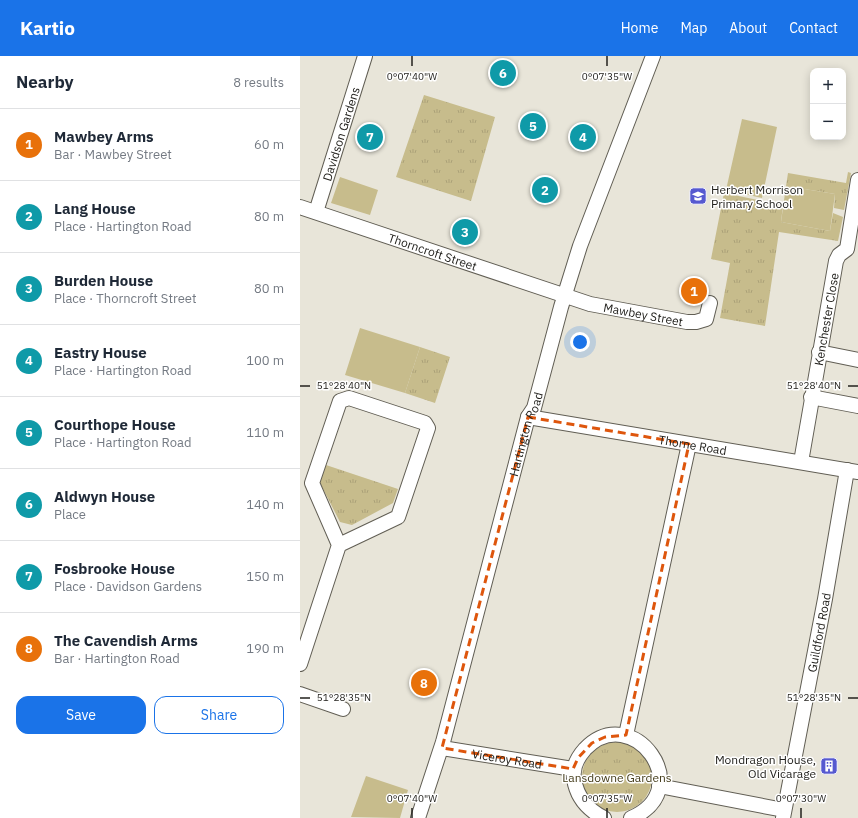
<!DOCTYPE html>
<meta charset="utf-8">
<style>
:root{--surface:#fff;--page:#f2f2f3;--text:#1f2937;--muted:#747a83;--line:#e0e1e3;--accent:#1a73e8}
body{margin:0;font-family:"IBM Plex Sans",sans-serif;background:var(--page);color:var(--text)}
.controls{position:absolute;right:12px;top:12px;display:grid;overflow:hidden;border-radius:8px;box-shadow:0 2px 10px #0003}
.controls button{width:36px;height:36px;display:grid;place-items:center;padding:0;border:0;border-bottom:1px solid var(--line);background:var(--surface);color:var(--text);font:20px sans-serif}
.you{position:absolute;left:280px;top:286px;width:14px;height:14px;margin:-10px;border:3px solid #fff;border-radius:50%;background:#1a73e8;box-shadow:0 0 0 6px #1a73e833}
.badge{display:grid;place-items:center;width:26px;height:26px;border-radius:50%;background:var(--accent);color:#fff;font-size:13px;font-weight:700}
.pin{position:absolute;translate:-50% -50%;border:2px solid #fff;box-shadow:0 1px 4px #0006}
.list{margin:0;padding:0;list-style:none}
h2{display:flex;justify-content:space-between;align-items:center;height:52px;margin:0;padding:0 16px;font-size:17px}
h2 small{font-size:13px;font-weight:400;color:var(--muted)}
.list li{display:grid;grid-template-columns:26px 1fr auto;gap:12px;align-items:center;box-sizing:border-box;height:72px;padding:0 16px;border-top:1px solid var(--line)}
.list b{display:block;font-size:15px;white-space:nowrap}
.list p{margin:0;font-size:13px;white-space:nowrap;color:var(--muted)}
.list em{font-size:13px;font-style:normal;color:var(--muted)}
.actions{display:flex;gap:8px;padding:12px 16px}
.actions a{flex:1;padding:9px 0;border:1px solid var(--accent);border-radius:12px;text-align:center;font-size:14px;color:var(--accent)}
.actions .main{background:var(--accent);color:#fff}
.map{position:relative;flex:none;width:558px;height:762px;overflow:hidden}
header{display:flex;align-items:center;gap:24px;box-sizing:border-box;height:56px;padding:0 20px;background:var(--accent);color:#fff}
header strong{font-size:19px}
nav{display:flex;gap:22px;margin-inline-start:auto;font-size:14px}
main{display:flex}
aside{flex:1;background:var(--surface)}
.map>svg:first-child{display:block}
.grass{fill:url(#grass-tufts)}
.pitch{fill:#c7bc8c}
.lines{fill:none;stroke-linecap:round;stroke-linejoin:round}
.minor-casing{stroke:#615e54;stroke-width:16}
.minor{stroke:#fff;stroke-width:14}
.marked{fill:none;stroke:#de560d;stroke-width:3;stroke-dasharray:8 5;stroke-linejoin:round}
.ticks{fill:none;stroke:#23221e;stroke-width:1.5}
.labels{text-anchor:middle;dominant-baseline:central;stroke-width:3;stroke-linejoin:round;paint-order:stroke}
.street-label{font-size:12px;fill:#23221e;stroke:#fff}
.poi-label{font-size:12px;fill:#23221e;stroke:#fff;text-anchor:start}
.park-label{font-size:12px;fill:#433b19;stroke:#fff}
.ticks-label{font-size:10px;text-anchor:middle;fill:#23221e;stroke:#fff;stroke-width:3;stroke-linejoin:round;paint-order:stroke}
</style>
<header>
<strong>Kartio</strong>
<nav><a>Home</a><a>Map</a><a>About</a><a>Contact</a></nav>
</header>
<main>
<aside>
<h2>Nearby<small>8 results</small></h2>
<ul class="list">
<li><span class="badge" style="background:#e8710a">1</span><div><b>Mawbey Arms</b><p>Bar · Mawbey Street</p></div><em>60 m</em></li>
<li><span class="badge" style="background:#0f9aa8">2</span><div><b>Lang House</b><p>Place · Hartington Road</p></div><em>80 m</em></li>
<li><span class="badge" style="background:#0f9aa8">3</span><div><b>Burden House</b><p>Place · Thorncroft Street</p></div><em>80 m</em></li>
<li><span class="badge" style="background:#0f9aa8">4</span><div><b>Eastry House</b><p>Place · Hartington Road</p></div><em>100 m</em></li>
<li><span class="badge" style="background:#0f9aa8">5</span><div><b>Courthope House</b><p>Place · Hartington Road</p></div><em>110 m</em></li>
<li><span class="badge" style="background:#0f9aa8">6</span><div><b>Aldwyn House</b><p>Place</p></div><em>140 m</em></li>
<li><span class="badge" style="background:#0f9aa8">7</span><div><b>Fosbrooke House</b><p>Place · Davidson Gardens</p></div><em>150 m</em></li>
<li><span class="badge" style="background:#e8710a">8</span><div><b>The Cavendish Arms</b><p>Bar · Hartington Road</p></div><em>190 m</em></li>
</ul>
<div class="actions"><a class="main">Save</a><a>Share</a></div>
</aside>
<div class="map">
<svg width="558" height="762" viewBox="0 0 558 762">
<defs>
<pattern id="grass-tufts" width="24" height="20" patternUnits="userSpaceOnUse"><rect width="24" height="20" fill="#c7bc8c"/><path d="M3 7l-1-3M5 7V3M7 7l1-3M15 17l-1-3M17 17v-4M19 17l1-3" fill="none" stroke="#aba178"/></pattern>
</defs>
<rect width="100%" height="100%" fill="#e8e5d9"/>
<path class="grass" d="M 124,39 L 195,61 L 171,145 L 96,121 Z
M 548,116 L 551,117 L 544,154 L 534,152 L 535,138 L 486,130 L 488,117 L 546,127 Z
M 424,137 L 483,149 L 481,166 L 530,175 L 533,157 L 543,161 L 538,185 L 479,176 L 465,270 L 420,262 L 430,207 L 411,203 Z
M 120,291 L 150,301 L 135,347 L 105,337 Z
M 26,409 L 98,433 L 93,447 L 52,469 L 40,466 L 19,425 Z
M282 721a35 35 0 1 1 70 0a35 35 0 1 1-70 0Z"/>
<path class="pitch" d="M 442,63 L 477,71 L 462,142 L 426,134 Z
M 40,121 L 78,134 L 70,159 L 31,147 Z
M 486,130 L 535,138 L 530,175 L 481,166 Z
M 60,272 L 120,291 L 105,337 L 45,319 Z
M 66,720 L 108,734 L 100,762 L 51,761 Z"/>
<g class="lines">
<defs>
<g id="minor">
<path id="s1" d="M 0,151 L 290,248 L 387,266 L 396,266 L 406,263 L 410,247"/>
<path id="s2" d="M 16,156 L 65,0"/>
<path d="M 519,296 L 558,304"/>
<path d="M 511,341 L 558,350"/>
<path id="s3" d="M 228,361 L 558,416"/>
<path id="s4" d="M 501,406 L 536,205 L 539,199 L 547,193 L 558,124"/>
<path d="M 0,608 L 39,489 L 12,427 L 40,345 L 49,342 L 125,367 L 128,372 L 98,461 L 39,489"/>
<path d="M 0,638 L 43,653"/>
<path d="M 326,679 L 389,388"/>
<path id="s5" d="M 142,692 L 273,713"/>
<path d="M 359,730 L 484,754"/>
<path id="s6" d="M 118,762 L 143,686 L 228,361 L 234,352 L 261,251 L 280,190 L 353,0"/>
<path d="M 304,762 C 288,754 277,742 274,723 C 272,711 277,702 285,693 C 332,644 399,733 331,762"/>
<path id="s7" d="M 483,762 L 525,543 L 547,414"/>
</g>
</defs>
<use href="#minor" class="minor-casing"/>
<use href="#minor" class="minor"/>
</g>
<path class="marked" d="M 228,361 L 389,388 L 326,679 L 305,681 L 292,687 L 278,702 L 273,713 L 142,692 Z"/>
<path class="ticks" d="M 112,0 L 112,10M 307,0 L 307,10M 0,330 L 10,330M 548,330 L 558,330M 0,642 L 10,642M 548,642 L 558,642M 112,752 L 112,762M 307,752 L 307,762M 501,752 L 501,762"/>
<defs>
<symbol id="school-square" viewBox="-11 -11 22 22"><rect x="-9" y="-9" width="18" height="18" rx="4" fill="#5659d0" stroke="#fff"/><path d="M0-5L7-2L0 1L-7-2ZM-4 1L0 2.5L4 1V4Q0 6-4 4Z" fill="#fff"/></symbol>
<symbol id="building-square" viewBox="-11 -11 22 22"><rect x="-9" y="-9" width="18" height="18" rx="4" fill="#5659d0" stroke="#fff"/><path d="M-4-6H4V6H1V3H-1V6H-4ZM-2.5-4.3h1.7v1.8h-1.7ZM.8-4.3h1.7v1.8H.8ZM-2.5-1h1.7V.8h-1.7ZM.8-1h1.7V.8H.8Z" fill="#fff"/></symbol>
</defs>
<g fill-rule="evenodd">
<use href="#school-square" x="388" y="130" width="20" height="20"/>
<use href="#building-square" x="519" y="700" width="20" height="20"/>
</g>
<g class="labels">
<g class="street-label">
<text stroke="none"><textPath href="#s2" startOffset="82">Davidson Gardens</textPath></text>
<text stroke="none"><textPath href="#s1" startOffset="140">Thorncroft Street</textPath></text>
<text stroke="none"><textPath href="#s1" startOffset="360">Mawbey Street</textPath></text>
<text stroke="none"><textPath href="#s4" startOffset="145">Kenchester Close</textPath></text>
<text stroke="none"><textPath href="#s6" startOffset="399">Hartington Road</textPath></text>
<text stroke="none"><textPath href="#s3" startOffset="167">Thorne Road</textPath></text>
<text stroke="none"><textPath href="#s7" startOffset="189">Guildford Road</textPath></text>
<text stroke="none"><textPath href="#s5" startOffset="66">Viceroy Road</textPath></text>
</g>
<g class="poi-label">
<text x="411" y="133">Herbert Morrison<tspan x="411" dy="14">Primary School</tspan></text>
<text x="516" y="703" text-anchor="end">Mondragon House,<tspan x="516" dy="14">Old Vicarage</tspan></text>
</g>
<g class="park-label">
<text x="317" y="721">Lansdowne Gardens</text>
</g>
</g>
<g class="ticks-label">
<text x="112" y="24">0°07'40"W</text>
<text x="307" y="24">0°07'35"W</text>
<text x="44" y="333">51°28'40"N</text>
<text x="514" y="333">51°28'40"N</text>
<text x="44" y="645">51°28'35"N</text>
<text x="514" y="645">51°28'35"N</text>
<text x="112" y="746">0°07'40"W</text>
<text x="307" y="746">0°07'35"W</text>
<text x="501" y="746">0°07'30"W</text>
</g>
</svg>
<div class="controls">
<button>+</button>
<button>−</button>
</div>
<div class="you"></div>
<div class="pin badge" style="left:394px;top:235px;background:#e8710a">1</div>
<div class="pin badge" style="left:245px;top:134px;background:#0f9aa8">2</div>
<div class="pin badge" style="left:165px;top:176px;background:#0f9aa8">3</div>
<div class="pin badge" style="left:283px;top:81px;background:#0f9aa8">4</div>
<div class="pin badge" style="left:233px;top:70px;background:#0f9aa8">5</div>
<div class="pin badge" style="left:203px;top:17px;background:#0f9aa8">6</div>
<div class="pin badge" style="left:70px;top:81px;background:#0f9aa8">7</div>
<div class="pin badge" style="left:124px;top:627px;background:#e8710a">8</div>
</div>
</main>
